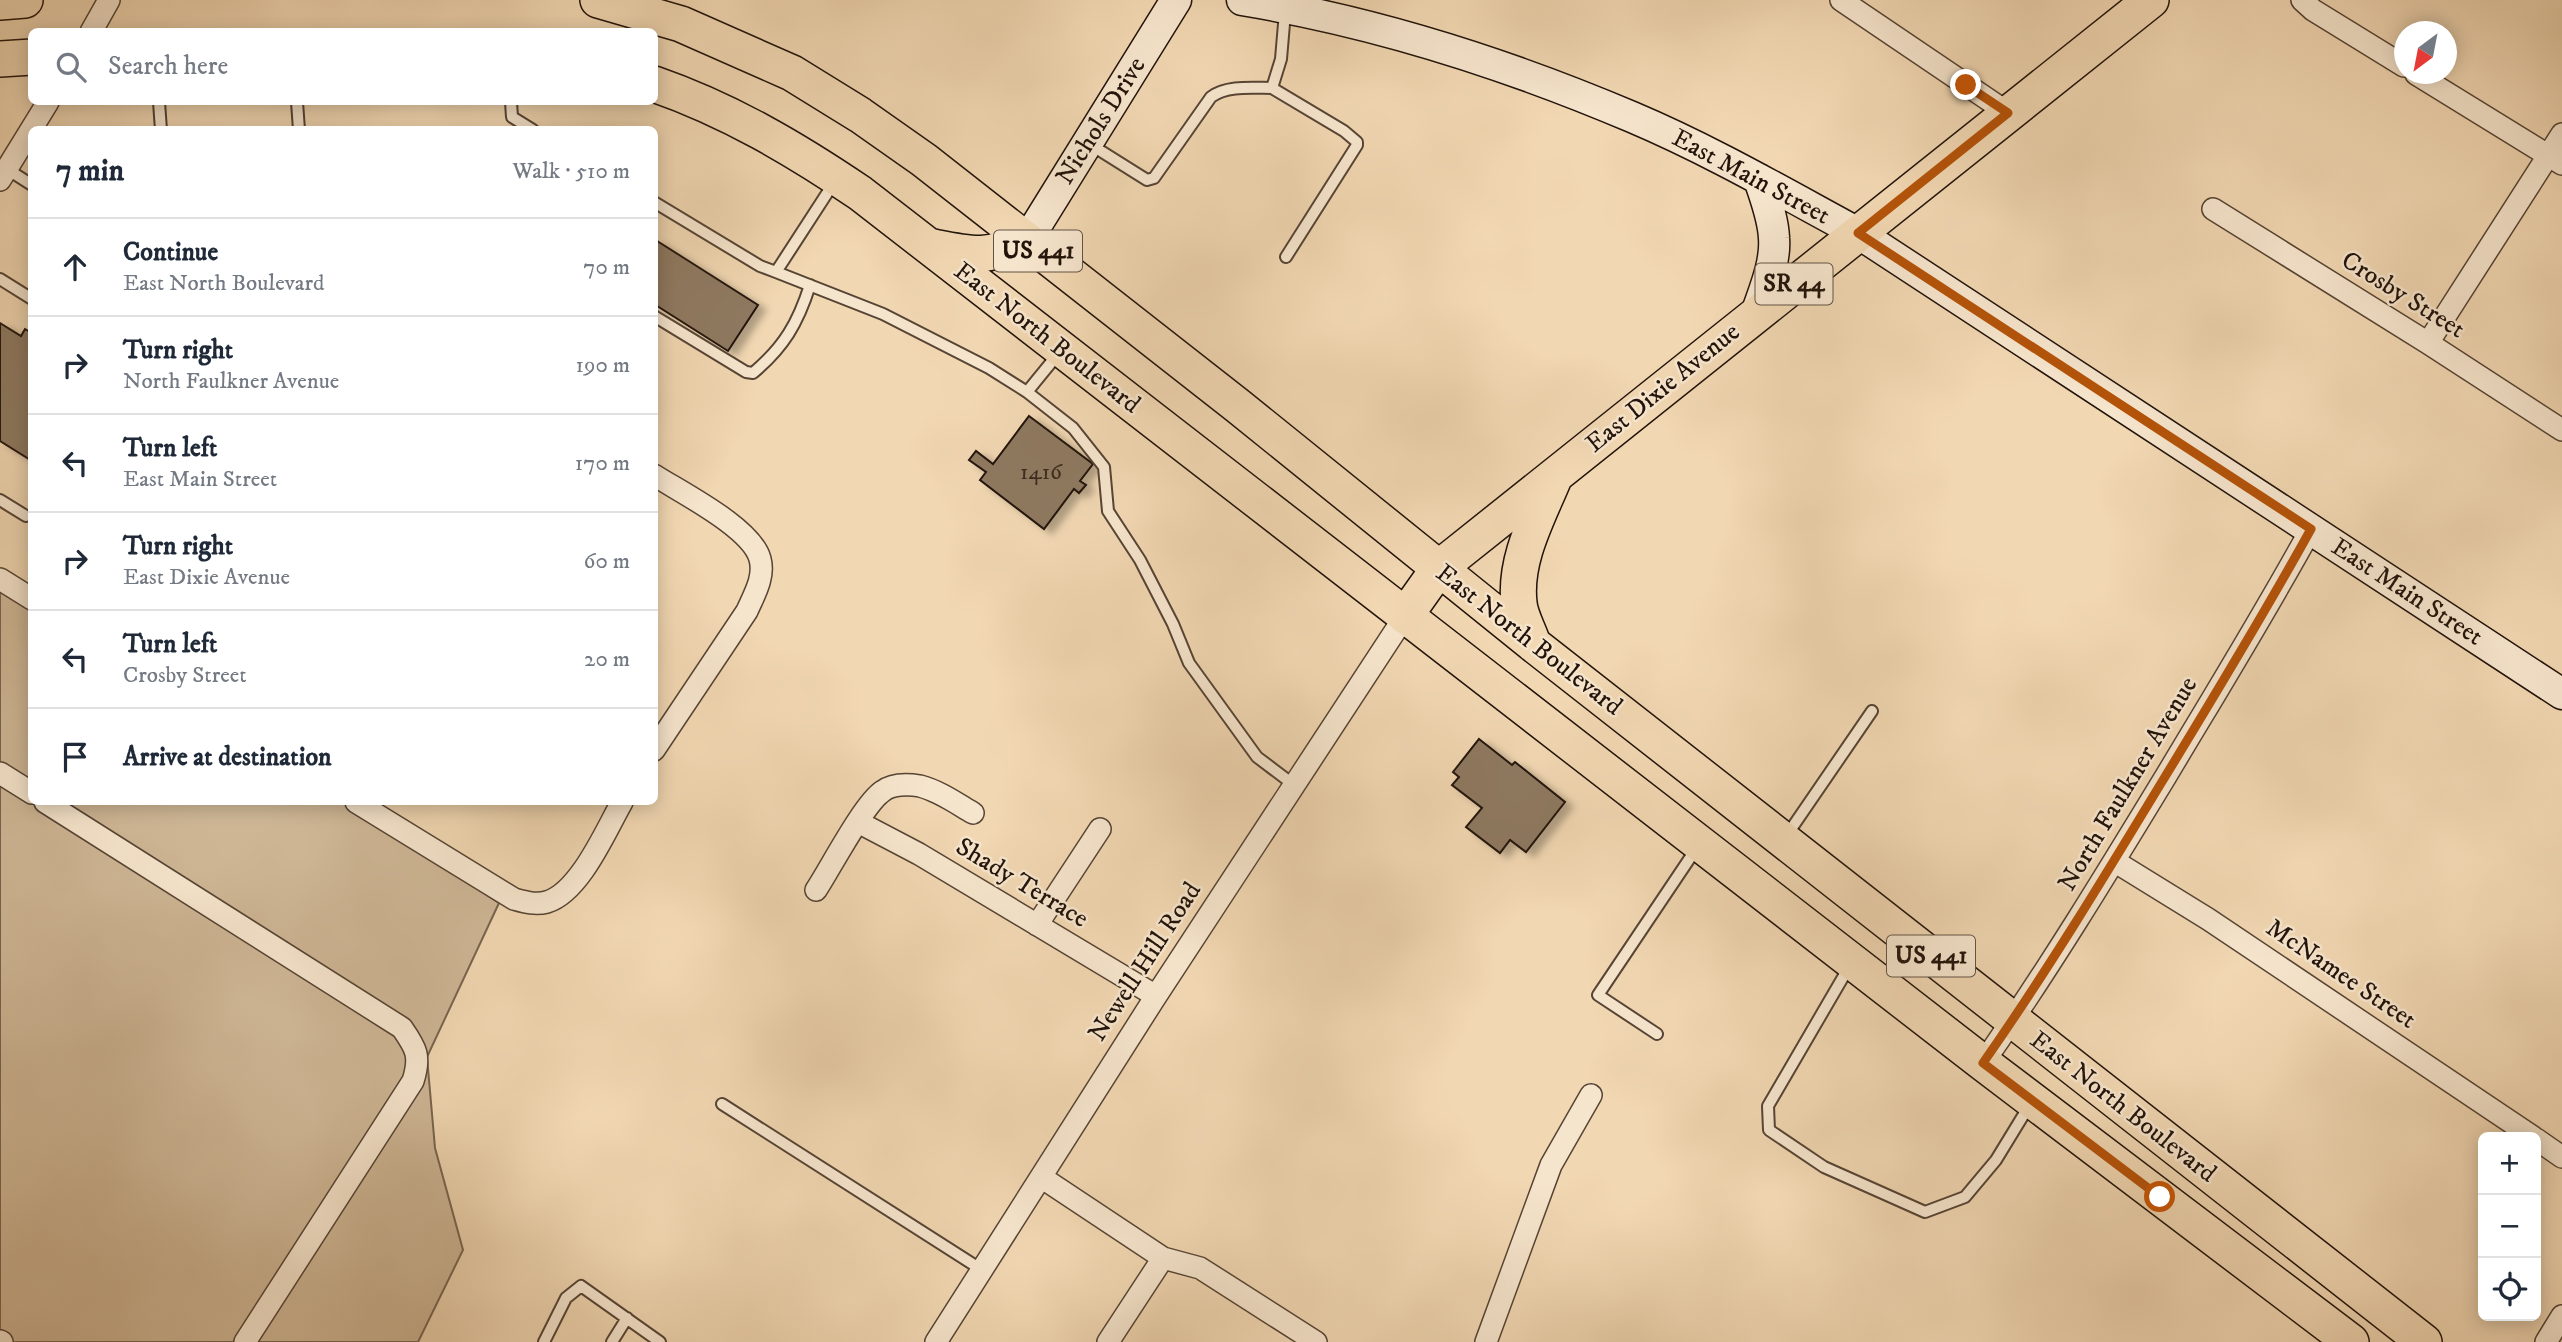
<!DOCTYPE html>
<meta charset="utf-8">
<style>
:root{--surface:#fff;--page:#f6f6f7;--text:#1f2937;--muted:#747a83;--line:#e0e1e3}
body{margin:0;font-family:"IM FELL DW Pica",serif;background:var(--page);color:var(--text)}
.controls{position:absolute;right:21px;bottom:21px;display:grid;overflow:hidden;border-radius:10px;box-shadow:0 4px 18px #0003}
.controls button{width:63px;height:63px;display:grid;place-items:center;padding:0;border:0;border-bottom:2px solid var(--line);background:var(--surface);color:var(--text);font:35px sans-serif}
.compass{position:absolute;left:2394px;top:21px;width:63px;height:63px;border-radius:50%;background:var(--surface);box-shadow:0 4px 18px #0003;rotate:212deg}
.stop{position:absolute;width:21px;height:21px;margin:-16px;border:5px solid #b45309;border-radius:50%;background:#fff}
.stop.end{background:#b45309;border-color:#fff;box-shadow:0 2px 7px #0008}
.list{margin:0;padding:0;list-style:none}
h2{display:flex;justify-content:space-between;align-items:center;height:91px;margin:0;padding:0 28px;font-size:30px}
h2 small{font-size:23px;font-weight:400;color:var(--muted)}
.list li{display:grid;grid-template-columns:46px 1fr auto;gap:21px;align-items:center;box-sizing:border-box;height:98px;padding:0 28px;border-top:2px solid var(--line)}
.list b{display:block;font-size:26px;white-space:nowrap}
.list p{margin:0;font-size:23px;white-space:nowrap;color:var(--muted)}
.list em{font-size:23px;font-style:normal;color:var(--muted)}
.icon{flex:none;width:38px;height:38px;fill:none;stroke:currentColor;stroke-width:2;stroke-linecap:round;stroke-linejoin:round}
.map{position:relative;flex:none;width:2562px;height:1342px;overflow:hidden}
.search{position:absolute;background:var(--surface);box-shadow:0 4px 18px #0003;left:28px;top:28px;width:630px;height:77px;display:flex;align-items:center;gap:18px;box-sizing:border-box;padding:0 24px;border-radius:10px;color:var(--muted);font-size:26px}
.panel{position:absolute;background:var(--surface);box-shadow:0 4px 18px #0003;left:28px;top:126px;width:630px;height:679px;border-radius:10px}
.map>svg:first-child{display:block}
.green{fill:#ceb695;stroke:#786450;stroke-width:2}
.building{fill:#8e7961;stroke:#22130a;stroke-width:2;filter:url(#shadow)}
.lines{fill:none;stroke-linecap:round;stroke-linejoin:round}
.lane-casing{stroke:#564434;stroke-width:14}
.street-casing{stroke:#564434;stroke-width:24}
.secondary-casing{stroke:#22130a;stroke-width:33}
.primary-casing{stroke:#22130a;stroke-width:38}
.lane{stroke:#f6e5cd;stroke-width:10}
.street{stroke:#f6e5cd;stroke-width:21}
.secondary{stroke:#f6e5cd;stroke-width:30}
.primary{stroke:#f1d7b2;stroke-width:35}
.route{stroke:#b45309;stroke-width:9}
.labels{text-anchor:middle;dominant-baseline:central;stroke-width:5;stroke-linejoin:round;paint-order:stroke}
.number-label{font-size:23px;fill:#3d2c20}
.shield{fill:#f6e5cd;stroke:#625244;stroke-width:2}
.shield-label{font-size:24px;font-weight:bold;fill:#22130a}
.street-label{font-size:26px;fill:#22130a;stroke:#f6e5cd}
</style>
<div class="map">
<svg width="2562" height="1342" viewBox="0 0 2562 1342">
<defs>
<filter id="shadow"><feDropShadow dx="8" dy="4.5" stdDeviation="3.5" flood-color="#0004"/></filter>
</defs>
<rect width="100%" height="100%" fill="#f1d7b2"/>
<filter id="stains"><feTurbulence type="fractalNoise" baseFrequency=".00286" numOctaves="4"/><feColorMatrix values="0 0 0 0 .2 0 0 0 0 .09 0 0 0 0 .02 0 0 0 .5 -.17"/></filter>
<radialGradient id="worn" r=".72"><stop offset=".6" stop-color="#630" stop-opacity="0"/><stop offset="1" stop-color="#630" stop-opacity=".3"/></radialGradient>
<path class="green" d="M 0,582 L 31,601 L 32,802 L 348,802 L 499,903 L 427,1057 L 435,1148 L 463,1250 L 418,1342 L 0,1342 Z"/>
<path class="building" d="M 654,239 L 758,305 L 728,351 L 654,304 Z
M 0,323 L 21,336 L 25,329 L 32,333 L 32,461 L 0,441 Z
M 1029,416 L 1093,464 L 1080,481 L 1086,485 L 1079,493 L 1074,489 L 1044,529 L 980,480 L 986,472 L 969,460 L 976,451 L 993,464 Z
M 1479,739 L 1512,765 L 1515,762 L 1565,802 L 1526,852 L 1510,840 L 1500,853 L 1466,827 L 1482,808 L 1452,785 L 1459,777 L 1453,772 Z"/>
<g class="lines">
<defs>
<path id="lane" d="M 1272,88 L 1344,131 L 1357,142 L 1357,145 L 1286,257
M 159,102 L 161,130
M 297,102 L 299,130
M 511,102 L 512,117 L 533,130
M 1088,143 L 1147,180 L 1154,178 L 1211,97 C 1227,85 1253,88 1272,88 L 1281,59 L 1285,12
M 7,169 L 32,185
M 835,181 L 776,272 L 883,314 L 989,368 L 1027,392 L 1058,354
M 654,202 L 760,266 L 776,272
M 0,279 L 32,299
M 654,316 L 746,372 L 753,373 C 784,347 798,323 810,285
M 1027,392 L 1073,428 L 1104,467 L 1108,511 L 1140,560 L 1173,624 L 1189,663 L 1257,757 L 1294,785
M 0,500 L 26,516
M 1787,835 L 1872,711
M 1849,967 L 1768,1106 L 1769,1130 L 1824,1167 L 1925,1212 L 1965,1197 L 1996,1160 L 2029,1106
M 1657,1034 L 1598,995 L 1696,849
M 722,1104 L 982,1270
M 544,1342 L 566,1298 L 581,1286 L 660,1342
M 612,1342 L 627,1318"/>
<path id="street" d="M 1841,0 L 2008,113
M 2302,0 L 2313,10 L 2404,66
M 91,32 L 109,0
M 2416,74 L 2562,164
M 0,180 L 48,102
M 2213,209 L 2428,343 L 2562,430
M 2428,343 L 2562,134
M 654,475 C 682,493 752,528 760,559 C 765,577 754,595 747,611 L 654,750
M 0,579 L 32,599
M 0,773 L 32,793
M 45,802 L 402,1028 C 416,1048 421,1056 413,1081 L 245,1342
M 356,802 L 514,899 C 525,902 535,905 547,902 C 580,892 606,830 622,802
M 858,822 L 919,854 L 1156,996
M 2114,861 L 2208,919 L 2533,1137
M 816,890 C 830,869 864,803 883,791 C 892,784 908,784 920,786 C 939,791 956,803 973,813
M 1037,925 L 1100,829
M 1983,1063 C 2048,970 2107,873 2166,776 C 2215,694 2265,613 2311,529
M 2536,1139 L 2562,1157
M 1041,1177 L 1163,1258 L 1200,1268 L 1316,1342
M 0,1341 L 2,1342
M 936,1342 L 1156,996 L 1405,616
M 1108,1342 L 1163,1258
M 1486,1342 L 1551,1165 L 1591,1095
M 2546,1342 L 2562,1316"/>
<path id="secondary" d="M 1242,0 C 1376,22 1507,64 1632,117 C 1710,150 1784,193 1858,233 L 2562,694
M 1026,242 L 1176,0
M 1756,314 C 1764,290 1776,263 1774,238 C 1773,217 1765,198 1759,179"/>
<path id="primary" d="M 598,0 L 681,24 L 792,73 L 860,115 L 924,160 L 1238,406 L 1533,644 L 2424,1342
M 0,2 L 25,0
M 0,59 L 32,57
M 654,84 C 729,110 795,149 860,193 L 1983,1063 L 2351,1342
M 933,247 C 974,255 986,258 1026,242
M 1405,616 L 1439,568 L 2151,0
M 1533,644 C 1529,631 1520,616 1519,603 C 1514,559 1538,517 1554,478"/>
</defs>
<use href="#lane" class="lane-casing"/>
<use href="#street" class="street-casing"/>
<use href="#secondary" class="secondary-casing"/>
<use href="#primary" class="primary-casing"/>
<use href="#lane" class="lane"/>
<use href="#street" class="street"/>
<use href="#secondary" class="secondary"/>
<use href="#primary" class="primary"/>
</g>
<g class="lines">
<path class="route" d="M 1966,85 L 2008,113 L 1858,233 L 2311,529 C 2263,616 2212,700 2160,785 C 2103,879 2046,973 1983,1063 L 2160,1197"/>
</g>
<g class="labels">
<g class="number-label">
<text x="1041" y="472">1416</text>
</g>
<g class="shield">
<rect x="994" y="230.5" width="88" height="41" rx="5"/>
<rect x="1755.5" y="263.5" width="77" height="41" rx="5"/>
<rect x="1887" y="935.5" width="88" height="41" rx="5"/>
</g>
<g class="shield-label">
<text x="1038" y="251">US 441</text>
<text x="1794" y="284">SR 44</text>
<text x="1931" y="956">US 441</text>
</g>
<g class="street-label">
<text transform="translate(1101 121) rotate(-58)">Nichols Drive</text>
<text transform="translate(1751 177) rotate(28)">East Main Street</text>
<text transform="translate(2403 295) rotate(32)">Crosby Street</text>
<text transform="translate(1047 338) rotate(38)">East North Boulevard</text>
<text transform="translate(1663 388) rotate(-39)">East Dixie Avenue</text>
<text transform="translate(2407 592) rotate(33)">East Main Street</text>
<text transform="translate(1529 640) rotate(38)">East North Boulevard</text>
<text transform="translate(2128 784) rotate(-59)">North Faulkner Avenue</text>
<text transform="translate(1022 883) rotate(31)">Shady Terrace</text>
<text transform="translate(1145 962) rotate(-57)">Newell Hill Road</text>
<text transform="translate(2341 974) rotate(34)">McNamee Street</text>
<text transform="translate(2123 1107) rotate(38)">East North Boulevard</text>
</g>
</g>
<rect width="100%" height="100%" filter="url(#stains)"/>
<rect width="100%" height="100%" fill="url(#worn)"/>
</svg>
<div class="controls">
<button>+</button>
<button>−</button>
<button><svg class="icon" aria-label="locate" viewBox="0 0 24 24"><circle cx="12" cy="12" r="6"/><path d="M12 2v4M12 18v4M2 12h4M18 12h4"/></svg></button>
</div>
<svg class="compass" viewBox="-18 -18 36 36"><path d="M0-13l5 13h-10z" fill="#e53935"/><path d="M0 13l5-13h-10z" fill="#747a83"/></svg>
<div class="stop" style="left:2160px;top:1197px"></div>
<div class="stop end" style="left:1966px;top:85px"></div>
<div class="search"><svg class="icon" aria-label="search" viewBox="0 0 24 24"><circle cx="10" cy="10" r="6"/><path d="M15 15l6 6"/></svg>Search here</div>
<section class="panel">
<h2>7 min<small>Walk · 510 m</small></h2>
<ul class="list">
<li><svg class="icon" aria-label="ahead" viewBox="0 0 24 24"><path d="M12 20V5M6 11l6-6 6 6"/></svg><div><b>Continue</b><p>East North Boulevard</p></div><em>70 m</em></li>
<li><svg class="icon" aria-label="right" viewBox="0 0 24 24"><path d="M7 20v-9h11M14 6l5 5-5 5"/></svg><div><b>Turn right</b><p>North Faulkner Avenue</p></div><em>190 m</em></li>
<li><svg class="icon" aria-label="left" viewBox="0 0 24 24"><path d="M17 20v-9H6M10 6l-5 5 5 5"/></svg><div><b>Turn left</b><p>East Main Street</p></div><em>170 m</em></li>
<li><svg class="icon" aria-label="right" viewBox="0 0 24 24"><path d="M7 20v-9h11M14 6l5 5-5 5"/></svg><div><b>Turn right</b><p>East Dixie Avenue</p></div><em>60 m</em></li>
<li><svg class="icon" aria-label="left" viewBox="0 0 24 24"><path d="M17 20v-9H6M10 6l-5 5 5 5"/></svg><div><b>Turn left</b><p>Crosby Street</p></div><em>20 m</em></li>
<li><svg class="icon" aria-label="arrive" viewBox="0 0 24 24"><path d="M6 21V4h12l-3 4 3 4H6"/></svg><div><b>Arrive at destination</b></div></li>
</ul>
</section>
</div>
